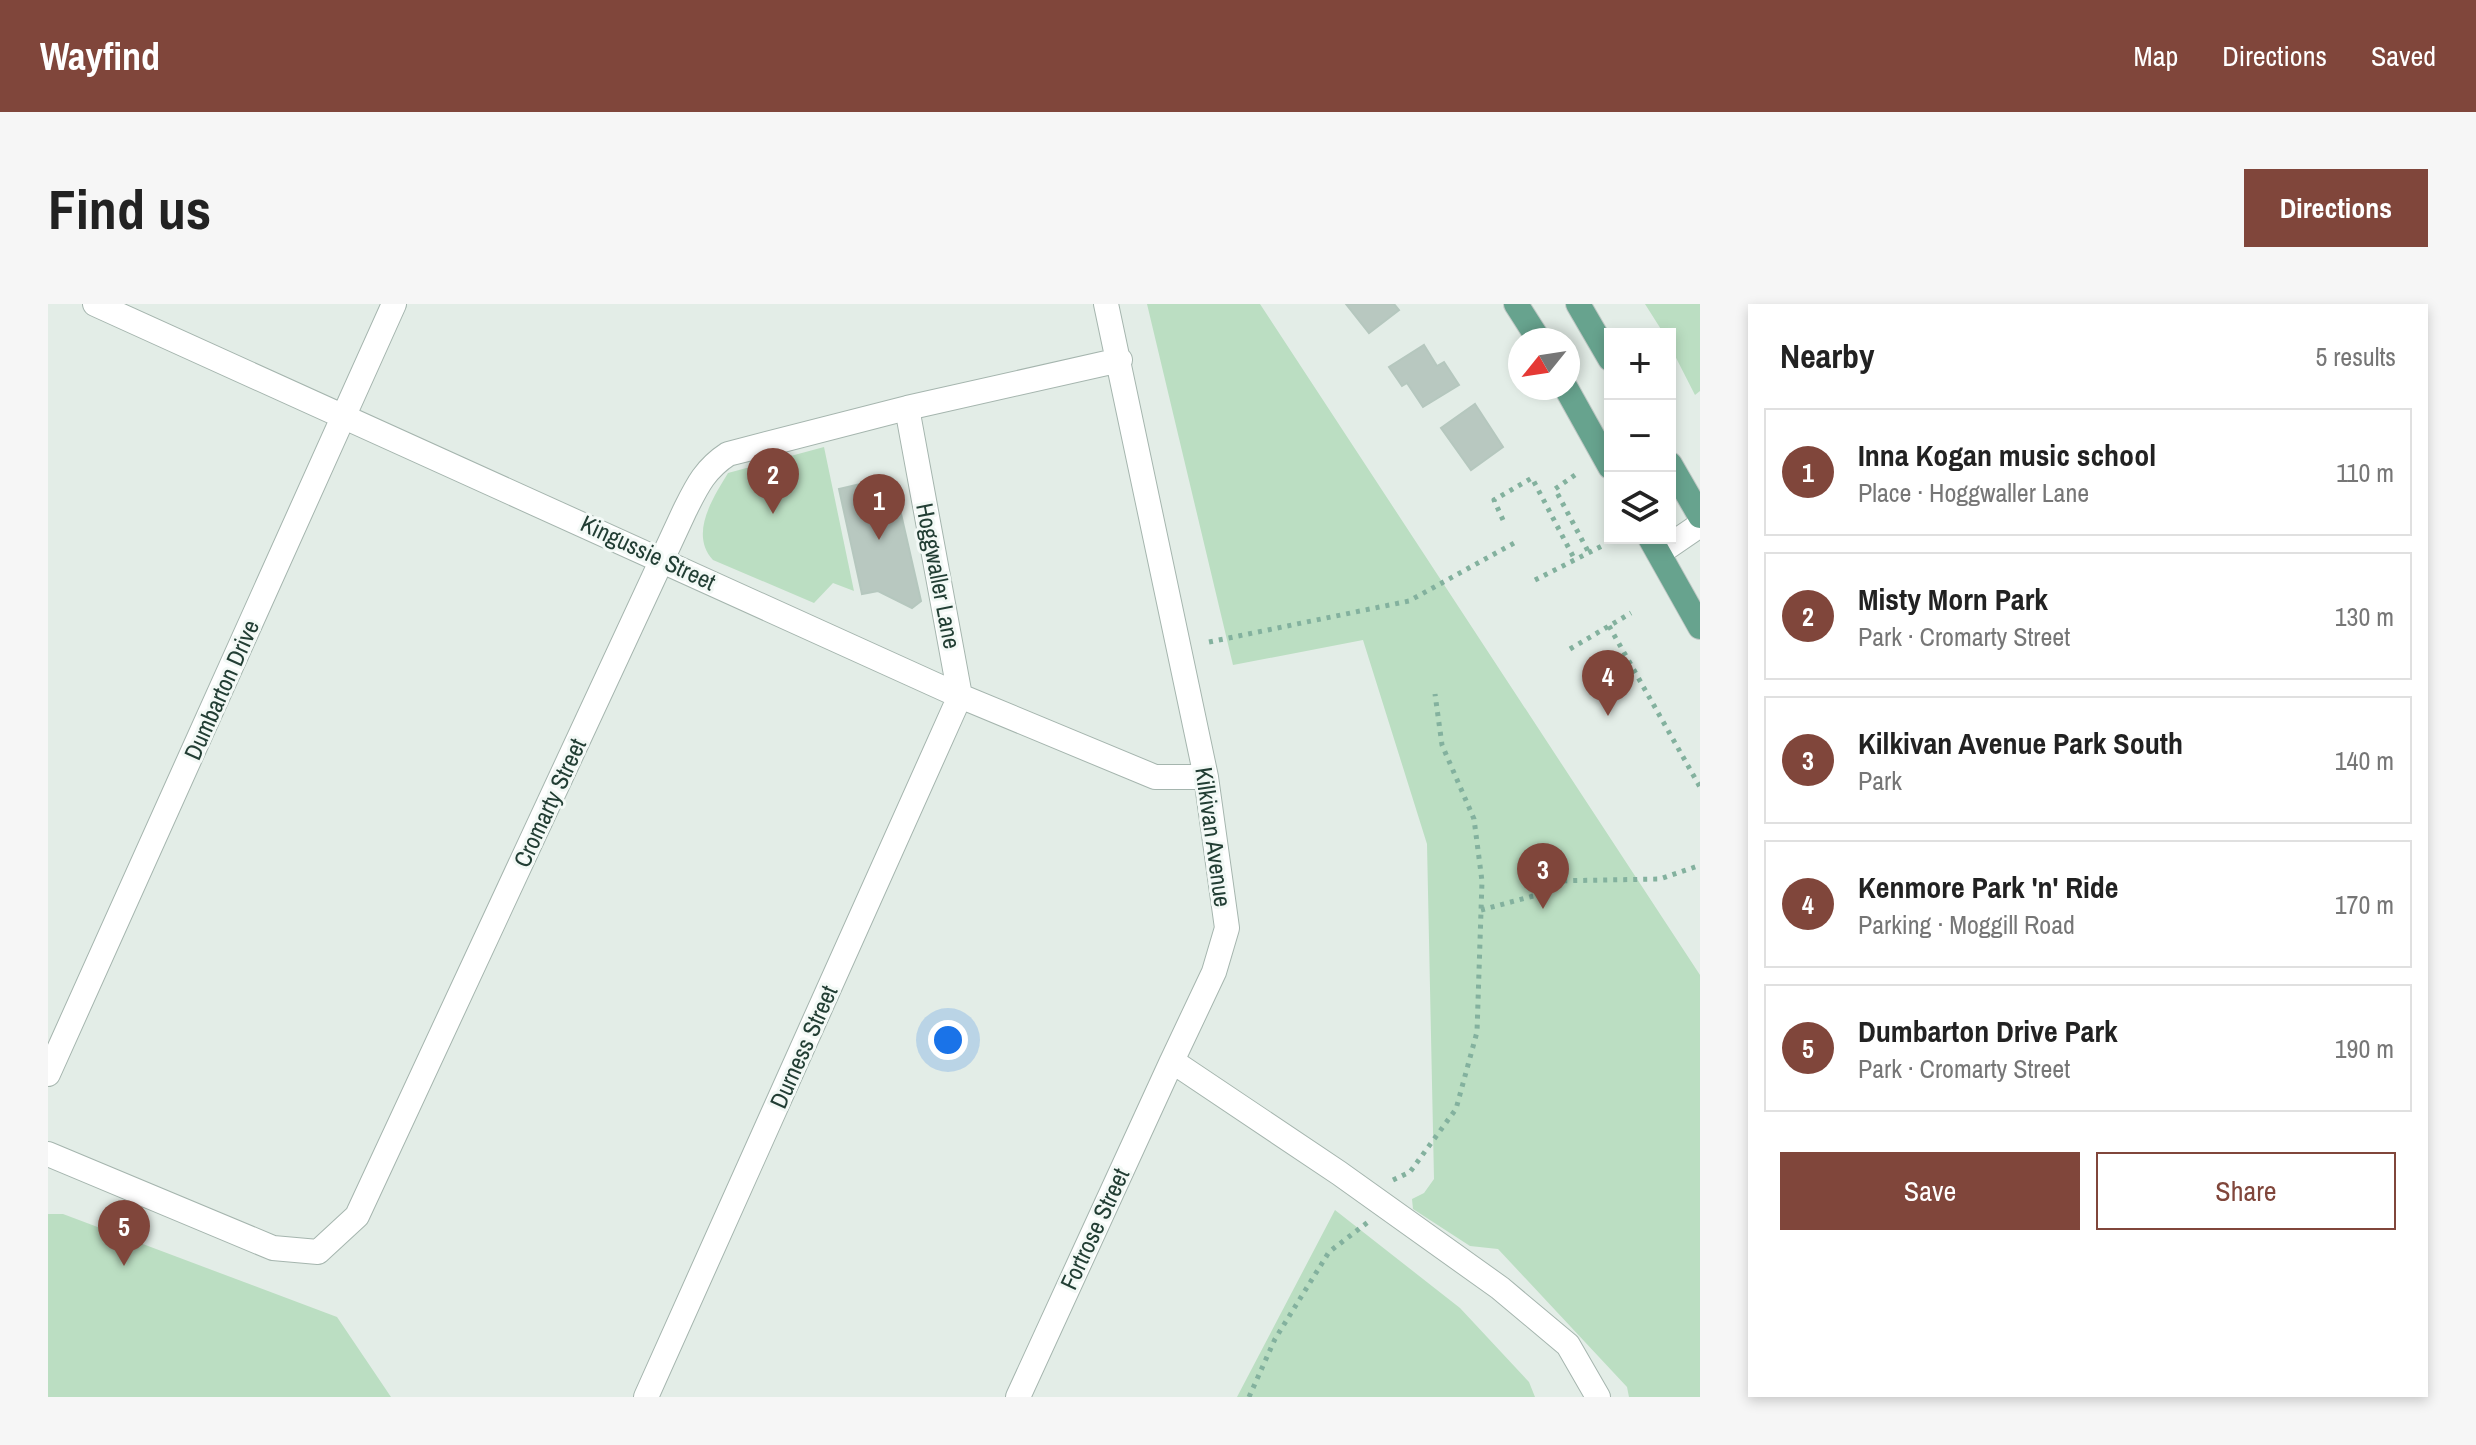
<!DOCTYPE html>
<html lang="en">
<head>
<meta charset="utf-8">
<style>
  body { margin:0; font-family:"Archivo Narrow",sans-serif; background:#f6f6f6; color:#222 }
  .controls { position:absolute; right:24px; top:24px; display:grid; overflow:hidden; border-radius:0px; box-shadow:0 4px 12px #0003 }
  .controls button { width:72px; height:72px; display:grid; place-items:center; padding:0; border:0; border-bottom:2px solid #e0e0e0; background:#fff; color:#222; font:40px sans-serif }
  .compass { position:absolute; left:1460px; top:24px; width:72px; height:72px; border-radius:50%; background:#fff; box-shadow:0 4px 12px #0003; rotate:240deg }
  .you { position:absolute; left:900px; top:736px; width:28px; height:28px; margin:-20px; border:6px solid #fff; border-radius:50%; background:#1a73e8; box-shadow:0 0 0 12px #1a73e833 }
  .badge { display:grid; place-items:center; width:52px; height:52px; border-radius:50%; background:#80463b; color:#fff; font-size:26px; font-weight:700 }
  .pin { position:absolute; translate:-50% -66px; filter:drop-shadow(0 2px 4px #0008) }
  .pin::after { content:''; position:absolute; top:42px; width:28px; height:24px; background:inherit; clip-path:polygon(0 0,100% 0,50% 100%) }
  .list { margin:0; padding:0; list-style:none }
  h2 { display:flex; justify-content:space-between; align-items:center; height:104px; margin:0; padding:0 32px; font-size:34px }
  h2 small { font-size:26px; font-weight:400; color:#767676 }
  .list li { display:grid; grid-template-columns:52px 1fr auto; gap:24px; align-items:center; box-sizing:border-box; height:128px; margin:0 16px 16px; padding:0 16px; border:2px solid #e0e0e0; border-radius:0px }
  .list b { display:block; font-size:30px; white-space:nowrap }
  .list p { margin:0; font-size:26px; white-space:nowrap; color:#767676 }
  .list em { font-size:26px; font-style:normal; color:#767676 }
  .actions { display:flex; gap:16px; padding:24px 32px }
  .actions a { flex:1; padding:18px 0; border:2px solid #80463b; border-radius:0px; text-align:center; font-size:28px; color:#80463b }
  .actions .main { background:#80463b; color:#fff }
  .icon { flex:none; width:44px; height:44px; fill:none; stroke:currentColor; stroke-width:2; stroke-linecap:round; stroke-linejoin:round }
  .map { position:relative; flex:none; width:1652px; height:1093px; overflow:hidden; border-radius:0px }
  header { display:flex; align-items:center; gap:48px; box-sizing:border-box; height:112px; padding:0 40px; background:#80463b; color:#fff }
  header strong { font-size:38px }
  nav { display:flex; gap:44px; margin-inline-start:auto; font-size:28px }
  .intro { display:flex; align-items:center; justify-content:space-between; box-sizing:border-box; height:192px; padding:0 48px }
  h1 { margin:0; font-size:56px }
  .button { padding:20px 36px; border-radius:0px; background:#80463b; color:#fff; font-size:28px; font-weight:700 }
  main { display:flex; gap:48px; padding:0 48px }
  aside { flex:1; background:#fff; border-radius:0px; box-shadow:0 4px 12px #0003 }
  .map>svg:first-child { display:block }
  .green { fill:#bbdec2 }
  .building { fill:#b8c8c0; stroke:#b5c7be; stroke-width:2 }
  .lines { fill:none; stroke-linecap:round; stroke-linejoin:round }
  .street-casing { stroke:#a5b5ae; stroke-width:26 }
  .primary-casing { stroke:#c1c9c6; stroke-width:26 }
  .path { stroke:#83b19e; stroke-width:5; stroke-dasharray:4 6; stroke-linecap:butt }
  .street { stroke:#fff; stroke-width:24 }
  .primary { stroke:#67a38e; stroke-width:24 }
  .labels { text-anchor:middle; stroke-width:6; stroke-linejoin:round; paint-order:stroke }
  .street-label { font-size:24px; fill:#223e34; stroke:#f3f9f6 }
</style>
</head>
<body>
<header>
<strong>Wayfind</strong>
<nav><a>Map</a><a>Directions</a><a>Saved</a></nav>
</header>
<div class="intro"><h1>Find us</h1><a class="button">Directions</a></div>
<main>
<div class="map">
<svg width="1652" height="1093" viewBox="0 0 1652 1093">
  <rect width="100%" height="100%" fill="#e3ede7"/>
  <!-- green -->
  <path class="green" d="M 1099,0 L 1212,0 L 1652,671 L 1652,1093 L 1581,1093 L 1579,1083 L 1450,945 L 1422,942 L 1365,905 L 1364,895 L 1376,889 L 1386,875 L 1379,540 L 1315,336 L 1185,361 Z
    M 1597,0 L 1652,0 L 1652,87 L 1647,91 L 1622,42 L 1622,30 L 1616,30 Z
    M 776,143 L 806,287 L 785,279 L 766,299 L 665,256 C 641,230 665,194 680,169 Z
    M 1287,906 L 1412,1004 L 1481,1078 L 1487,1093 L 1189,1093 Z
    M 0,910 L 15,910 L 289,1013 L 343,1093 L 0,1093 Z"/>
  <!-- building -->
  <path class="building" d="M 1298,0 L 1346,0 L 1351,6 L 1321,29 Z
    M 1376,41 L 1389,62 L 1396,58 L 1411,81 L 1375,103 L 1359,79 L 1354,82 L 1341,63 Z
    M 1427,100 L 1455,143 L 1423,166 L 1393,124 Z
    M 842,173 L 845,175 L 873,297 L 864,304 L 830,287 L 814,290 L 791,185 Z"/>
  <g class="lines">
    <!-- street casing -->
    <g class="street-casing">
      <path id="street" d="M 47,0 L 912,392 L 1107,473 L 1158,473
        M 1058,0 L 1158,473 L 1179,624 L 1166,668 L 1124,757 L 1291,869 L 1452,984 L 1520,1041 L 1550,1093
        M 1611,249 L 1652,221
        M 0,770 L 346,0
        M 0,850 L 225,944 L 270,948 L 309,912 L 637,206 C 649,182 657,165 680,150 L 859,104 L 1072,56
        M 598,1093 L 912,392 L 859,104
        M 970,1093 L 1124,757"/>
    </g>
    <!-- primary casing -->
    <g class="primary-casing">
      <path id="primary" d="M 1468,0 L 1491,36
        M 1530,0 L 1562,55
        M 1518,84 L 1562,163
        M 1622,160 L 1652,212
        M 1602,234 L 1652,323"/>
    </g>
    <!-- path -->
    <path class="path" d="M 1527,171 L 1507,185 L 1541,249
      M 1455,216 L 1446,196 L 1484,174 L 1527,256
      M 1487,276 L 1556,241
      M 1561,322 L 1652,483
      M 1161,338 L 1361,297 L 1468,238
      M 1522,345 L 1583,309
      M 1433,606 L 1489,591 L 1503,577 L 1612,575 L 1650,562
      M 1345,876 L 1362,868 L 1408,805 L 1429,728 L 1434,577 L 1426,515 L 1394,441 L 1387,390
      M 1201,1093 L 1227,1035 L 1281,948 L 1320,918"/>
    <!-- street -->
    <use href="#street" class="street"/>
    <!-- primary -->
    <use href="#primary" class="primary"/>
  </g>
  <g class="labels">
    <!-- street labels -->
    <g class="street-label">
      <text transform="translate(600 249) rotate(25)" y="8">Kingussie Street</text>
      <text transform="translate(890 272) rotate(79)" y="8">Hoggwaller Lane</text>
      <text transform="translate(174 386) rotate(-66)" y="8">Dumbarton Drive</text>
      <text transform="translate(502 499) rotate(-65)" y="8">Cromarty Street</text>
      <text transform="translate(1165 533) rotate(82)" y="8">Kilkivan Avenue</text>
      <text transform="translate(756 743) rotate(-66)" y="8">Durness Street</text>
      <text transform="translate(1047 925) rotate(-65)" y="8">Fortrose Street</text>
    </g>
  </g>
</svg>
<div class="controls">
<button>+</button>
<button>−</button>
<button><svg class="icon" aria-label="layers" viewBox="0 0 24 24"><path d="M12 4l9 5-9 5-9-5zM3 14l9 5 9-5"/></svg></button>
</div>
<svg class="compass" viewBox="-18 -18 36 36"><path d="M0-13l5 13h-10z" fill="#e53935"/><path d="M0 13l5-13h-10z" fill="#767676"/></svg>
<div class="you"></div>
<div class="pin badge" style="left:831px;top:236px">1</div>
<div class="pin badge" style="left:725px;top:210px">2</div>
<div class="pin badge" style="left:1495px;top:605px">3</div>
<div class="pin badge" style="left:1560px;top:412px">4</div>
<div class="pin badge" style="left:76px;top:962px">5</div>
</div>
<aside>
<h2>Nearby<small>5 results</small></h2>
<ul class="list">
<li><span class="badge">1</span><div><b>Inna Kogan music school</b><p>Place · Hoggwaller Lane</p></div><em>110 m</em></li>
<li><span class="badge">2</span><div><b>Misty Morn Park</b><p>Park · Cromarty Street</p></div><em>130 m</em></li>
<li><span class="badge">3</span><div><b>Kilkivan Avenue Park South</b><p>Park</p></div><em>140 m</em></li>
<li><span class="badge">4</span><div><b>Kenmore Park 'n' Ride</b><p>Parking · Moggill Road</p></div><em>170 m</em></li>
<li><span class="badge">5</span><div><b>Dumbarton Drive Park</b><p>Park · Cromarty Street</p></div><em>190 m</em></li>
</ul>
<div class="actions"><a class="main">Save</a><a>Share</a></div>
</aside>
</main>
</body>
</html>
